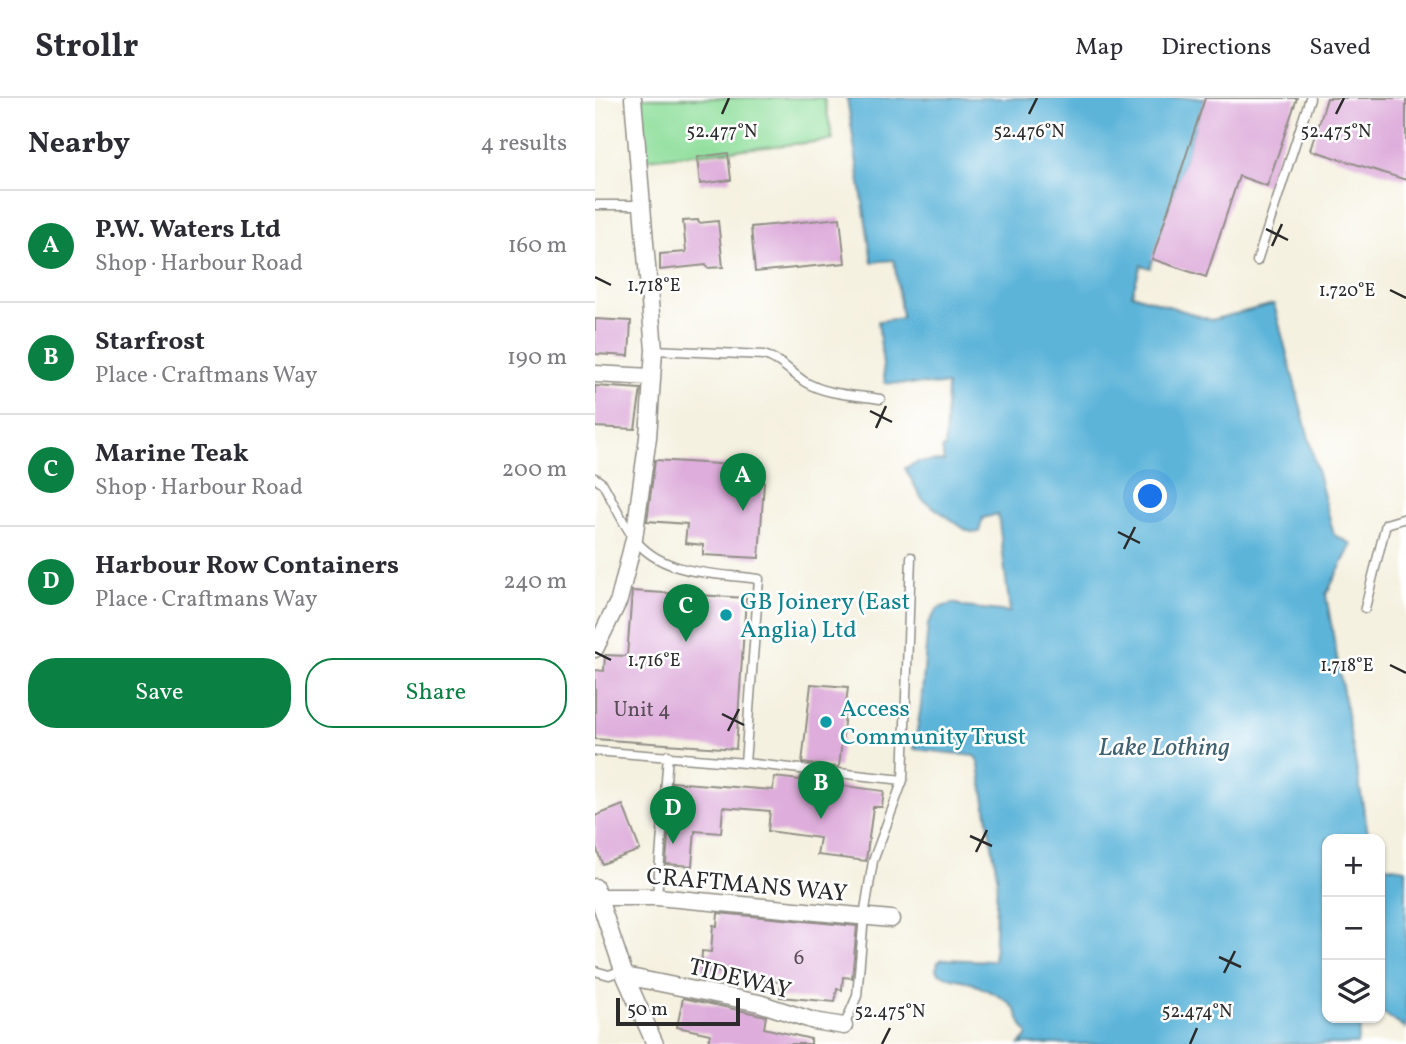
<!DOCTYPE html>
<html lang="en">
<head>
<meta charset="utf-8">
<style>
  body { margin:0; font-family:Vollkorn,serif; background:#f2f2f3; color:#2b2b33 }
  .controls { position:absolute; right:21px; bottom:21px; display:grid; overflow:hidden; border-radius:14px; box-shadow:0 2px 5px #0004 }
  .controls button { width:63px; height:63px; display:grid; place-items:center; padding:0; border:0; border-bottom:2px solid #e1e1e2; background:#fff; color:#2b2b33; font:35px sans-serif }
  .scale { position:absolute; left:21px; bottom:18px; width:124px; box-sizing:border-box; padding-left:7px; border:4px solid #2b2b2b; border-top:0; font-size:19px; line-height:24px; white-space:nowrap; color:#2b2b2b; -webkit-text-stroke:5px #fff; paint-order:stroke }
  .you { position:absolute; left:556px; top:399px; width:24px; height:24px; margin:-18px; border:5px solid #fff; border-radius:50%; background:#1a73e8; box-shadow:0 0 0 10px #1a73e833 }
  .badge { display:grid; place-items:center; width:46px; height:46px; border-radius:50%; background:#0b8043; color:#fff; font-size:23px; font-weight:700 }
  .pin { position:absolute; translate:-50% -58px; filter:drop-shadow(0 2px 4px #0008) }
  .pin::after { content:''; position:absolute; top:37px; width:24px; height:21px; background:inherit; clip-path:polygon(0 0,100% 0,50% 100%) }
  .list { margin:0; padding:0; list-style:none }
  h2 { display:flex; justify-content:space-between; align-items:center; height:91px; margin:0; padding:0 28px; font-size:30px }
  h2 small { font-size:23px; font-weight:400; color:#7c7c81 }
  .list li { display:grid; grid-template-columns:46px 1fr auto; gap:21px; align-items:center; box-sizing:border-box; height:112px; padding:0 28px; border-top:2px solid #e1e1e2 }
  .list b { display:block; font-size:26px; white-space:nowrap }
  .list p { margin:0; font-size:23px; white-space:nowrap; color:#7c7c81 }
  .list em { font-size:23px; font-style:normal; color:#7c7c81 }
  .actions { display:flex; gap:14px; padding:21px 28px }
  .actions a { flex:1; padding:16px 0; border:2px solid #0b8043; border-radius:28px; text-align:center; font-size:24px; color:#0b8043 }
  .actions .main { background:#0b8043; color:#fff }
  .icon { flex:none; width:38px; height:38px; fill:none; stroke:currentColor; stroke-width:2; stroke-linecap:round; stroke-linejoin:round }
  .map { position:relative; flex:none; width:811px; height:946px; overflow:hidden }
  header { display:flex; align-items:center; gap:42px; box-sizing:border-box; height:98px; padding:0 35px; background:#fff; border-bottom:2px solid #e1e1e2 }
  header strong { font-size:33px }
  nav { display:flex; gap:38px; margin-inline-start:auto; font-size:24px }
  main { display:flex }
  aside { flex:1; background:#fff }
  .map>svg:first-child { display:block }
  .green { fill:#91df9d; stroke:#5e8564; stroke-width:2 }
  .water { fill:#5cb4d9; stroke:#447082; stroke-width:2 }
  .building { fill:#deaddb }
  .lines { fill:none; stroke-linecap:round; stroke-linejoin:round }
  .service-casing { stroke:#908e86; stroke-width:11 }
  .minor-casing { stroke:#908e86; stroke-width:19 }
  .service { stroke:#fff; stroke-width:8 }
  .minor { stroke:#fff; stroke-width:16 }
  .ticks { fill:none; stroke:#2b2b2b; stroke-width:2.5 }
  .culture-dot { fill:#0f9aa8; stroke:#fff; stroke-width:2.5 }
  .labels { text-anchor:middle; stroke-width:5; stroke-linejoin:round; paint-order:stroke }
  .number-label { font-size:21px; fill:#584c57 }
  .culture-label { font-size:24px; fill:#0d838f; stroke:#fff; text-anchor:start }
  .street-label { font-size:24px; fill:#2b2b2b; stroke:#fff }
  .water-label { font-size:26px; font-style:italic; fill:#3f6271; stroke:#fff }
  .ticks-label { font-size:18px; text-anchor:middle; fill:#2b2b2b; stroke:#fff; stroke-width:5; stroke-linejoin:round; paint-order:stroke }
</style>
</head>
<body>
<header>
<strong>Strollr</strong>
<nav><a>Map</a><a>Directions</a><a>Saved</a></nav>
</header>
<main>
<aside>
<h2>Nearby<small>4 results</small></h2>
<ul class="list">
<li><span class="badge">A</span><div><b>P.W. Waters Ltd</b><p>Shop · Harbour Road</p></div><em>160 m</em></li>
<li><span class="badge">B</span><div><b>Starfrost</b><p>Place · Craftmans Way</p></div><em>190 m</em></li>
<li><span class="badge">C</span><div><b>Marine Teak</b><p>Shop · Harbour Road</p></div><em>200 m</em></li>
<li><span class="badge">D</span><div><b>Harbour Row Containers</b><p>Place · Craftmans Way</p></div><em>240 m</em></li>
</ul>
<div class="actions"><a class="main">Save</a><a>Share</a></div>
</aside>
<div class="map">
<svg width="811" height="946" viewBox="0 0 811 946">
  <rect width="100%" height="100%" fill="#fff"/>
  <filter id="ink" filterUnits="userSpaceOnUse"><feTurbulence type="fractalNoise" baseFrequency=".0143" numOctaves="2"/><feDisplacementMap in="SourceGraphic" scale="14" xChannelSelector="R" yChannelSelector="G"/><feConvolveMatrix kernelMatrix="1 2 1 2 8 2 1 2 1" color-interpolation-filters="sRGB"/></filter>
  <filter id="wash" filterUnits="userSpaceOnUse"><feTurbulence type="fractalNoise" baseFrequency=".00686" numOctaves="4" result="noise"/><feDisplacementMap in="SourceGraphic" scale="28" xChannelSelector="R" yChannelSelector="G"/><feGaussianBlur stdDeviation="1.57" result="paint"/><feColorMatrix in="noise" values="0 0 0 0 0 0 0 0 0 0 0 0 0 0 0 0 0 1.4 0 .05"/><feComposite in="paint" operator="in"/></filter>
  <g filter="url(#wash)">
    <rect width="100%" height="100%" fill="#f5f1e0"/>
    <!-- green -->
    <path class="green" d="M 46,0 L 229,0 L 238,42 L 51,61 Z"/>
    <!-- water -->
    <path class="water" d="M 252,0 L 610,0 L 555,170 L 546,167 L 537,196 L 616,222 L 679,206 L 739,437 L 757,446 L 731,497 L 774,741 L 732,741 L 732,920 L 767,920 L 762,946 L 425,946 L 432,939 L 432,934 C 424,927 425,918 419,910 C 411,899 389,891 376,885 C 364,879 350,882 341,872 L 343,864 L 347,861 L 399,863 L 402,777 L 383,662 L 379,658 L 319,651 L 326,607 L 333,526 L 343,510 L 360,505 L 369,509 L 415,514 L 403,416 L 388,420 L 384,434 L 379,435 L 371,432 L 327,401 L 310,370 L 323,364 L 349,363 L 347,350 L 350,350 L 352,287 L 290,285 L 283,223 L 307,220 L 299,162 L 277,164 Z
      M 785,767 L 811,771 L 811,931 L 785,913 Z"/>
    <g id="blocks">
      <!-- building -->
      <path class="building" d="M 610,0 L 702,0 L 672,88 L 644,78 L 611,179 L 557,161 Z
        M 732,0 L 811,0 L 811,82 L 716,52 Z
        M 133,55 L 136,82 L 105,86 L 102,59 Z
        M 245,120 L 250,165 L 160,174 L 156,129 Z
        M 103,122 L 104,125 L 123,123 L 128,169 L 112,170 L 111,167 L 65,172 L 65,156 L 91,154 L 88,123 Z
        M 0,221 L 36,223 L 34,258 L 0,256 Z
        M 0,288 L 46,291 L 40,331 L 0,329 Z
        M 60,362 L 170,369 L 164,460 L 108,457 L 108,447 L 90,445 L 92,426 L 52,423 Z
        M 37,493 L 151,500 L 141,651 L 0,641 L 0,572 L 9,573 L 10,557 L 32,558 Z
        M 216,586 L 253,589 L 244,669 L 207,665 Z
        M 206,678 L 243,682 L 242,687 L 289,693 L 287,709 L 278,709 L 271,763 L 222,757 L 225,740 L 173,733 L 175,713 L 128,709 L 126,735 L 100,733 L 97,768 L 71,766 L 77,684 L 178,692 L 179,679 L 205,682 Z
        M 28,707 L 45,752 L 7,766 L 0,746 L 0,718 Z
        M 123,815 L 262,828 L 257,880 L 248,879 L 247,892 L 242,891 L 240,904 L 185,899 L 186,884 L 162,882 L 148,879 L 148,875 L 106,873 L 107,853 L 116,854 L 118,827 L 122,828 Z
        M 88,900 L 171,918 L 169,930 L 216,941 L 216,946 L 113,946 L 115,936 L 82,929 Z"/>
    </g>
  </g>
  <g filter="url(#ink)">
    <use href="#blocks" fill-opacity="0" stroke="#908e86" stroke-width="2"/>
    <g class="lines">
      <!-- service casing -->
      <g class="service-casing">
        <path id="service" d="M 0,107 L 47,107
          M 662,163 L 715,0
          M 59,252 L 169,257 C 186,262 195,274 210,284 C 232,297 260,297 285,301
          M 0,380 L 8,386 C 18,403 26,422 38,439 C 66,478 121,475 164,481 L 150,665 L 0,653
          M 770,510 L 791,426 L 811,420
          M 150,665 L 308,682
          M 62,799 L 73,657
          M 0,873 L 14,877 L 28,872
          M 249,928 L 262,898 L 269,818 L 278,763 L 308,682 L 316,459"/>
      </g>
      <!-- minor casing -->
      <g class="minor-casing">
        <path id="minor" d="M 0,276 L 56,279
          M 0,551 L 24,502 L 39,441 L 53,339 L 59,252 L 38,0
          M 0,789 L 30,878 L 60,946
          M 4,799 L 62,799 L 296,821
          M 30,878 L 164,905 L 219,923 L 249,928"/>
      </g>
      <!-- service -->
      <use href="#service" class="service"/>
      <!-- minor -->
      <use href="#minor" class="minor"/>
    </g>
  </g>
  <!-- ticks -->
  <path class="ticks" d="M 127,16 L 134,0M 434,16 L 442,0M 741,16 L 749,0M 671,131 L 693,142M 677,148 L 687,126M 0,179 L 16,187M 795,192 L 811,200M 275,313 L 297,324M 281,330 L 291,308M 523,434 L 545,445M 529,451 L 540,429M 0,554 L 16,562M 795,567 L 811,575M 127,616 L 149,627M 133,633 L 144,611M 375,738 L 397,748M 381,754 L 392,732M 624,859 L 646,869M 629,875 L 640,853M 287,946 L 295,930M 595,946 L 602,930"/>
  <!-- markers -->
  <g class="culture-dot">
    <circle cx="131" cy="517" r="7"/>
    <circle cx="231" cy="624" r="7"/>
  </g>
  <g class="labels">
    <!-- number labels -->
    <g class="number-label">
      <text x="47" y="618">Unit 4</text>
      <text x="204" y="866">6</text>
    </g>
    <!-- culture labels -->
    <g class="culture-label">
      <text x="145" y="511">GB Joinery (East<tspan x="145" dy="28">Anglia) Ltd</tspan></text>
      <text x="245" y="618">Access<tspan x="245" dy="28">Community Trust</tspan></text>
    </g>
    <!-- street labels -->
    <g class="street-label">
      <text transform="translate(152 786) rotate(5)" y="8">CRAFTMANS WAY</text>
      <text transform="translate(145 880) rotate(14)" y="8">TIDEWAY</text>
    </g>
    <!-- water labels -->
    <g class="water-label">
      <text x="569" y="657">Lake Lothing</text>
    </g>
  </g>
  <g class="ticks-label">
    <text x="127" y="39">52.477°N</text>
    <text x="741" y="39">52.475°N</text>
    <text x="434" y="39">52.476°N</text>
    <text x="59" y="193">1.718°E</text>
    <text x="752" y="198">1.720°E</text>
    <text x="59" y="568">1.716°E</text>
    <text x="752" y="573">1.718°E</text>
    <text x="295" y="919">52.475°N</text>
    <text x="602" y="919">52.474°N</text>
  </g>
</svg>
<div class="controls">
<button>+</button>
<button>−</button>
<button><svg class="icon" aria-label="layers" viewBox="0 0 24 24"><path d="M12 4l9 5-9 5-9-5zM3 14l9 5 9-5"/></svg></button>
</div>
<div class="scale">50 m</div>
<div class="you"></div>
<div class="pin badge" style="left:148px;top:413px">A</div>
<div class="pin badge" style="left:226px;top:721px">B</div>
<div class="pin badge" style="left:91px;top:544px">C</div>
<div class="pin badge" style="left:78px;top:746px">D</div>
</div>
</main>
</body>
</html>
